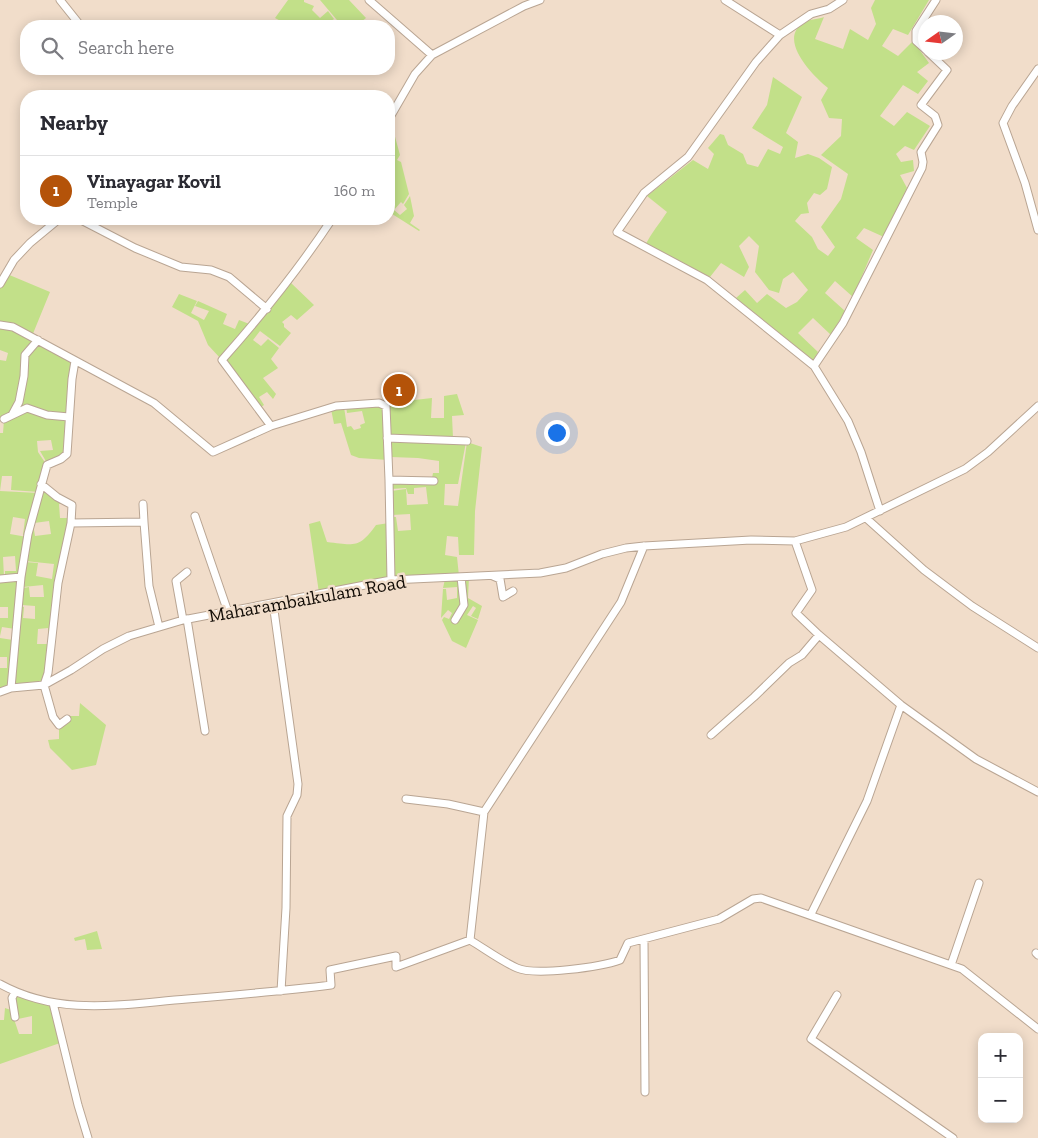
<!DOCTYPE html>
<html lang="en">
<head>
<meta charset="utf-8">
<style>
  body { margin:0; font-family:"Zilla Slab",serif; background:#f2f2f3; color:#2b2b33 }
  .controls { position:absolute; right:15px; bottom:15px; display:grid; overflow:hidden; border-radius:10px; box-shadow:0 2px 12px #0003 }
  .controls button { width:45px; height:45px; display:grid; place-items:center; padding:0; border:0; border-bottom:1px solid #e1e1e2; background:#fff; color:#2b2b33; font:25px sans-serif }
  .compass { position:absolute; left:918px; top:15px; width:45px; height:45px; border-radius:50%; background:#fff; box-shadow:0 2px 12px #0003; rotate:256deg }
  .you { position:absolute; left:556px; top:432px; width:18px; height:18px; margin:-12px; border:4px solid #fff; border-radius:50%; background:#1a73e8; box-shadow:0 0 0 8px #1a73e833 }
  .badge { display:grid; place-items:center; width:32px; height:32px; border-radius:50%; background:#b45309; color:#fff; font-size:16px; font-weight:700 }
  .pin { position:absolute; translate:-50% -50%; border:2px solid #fff; box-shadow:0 1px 5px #0006 }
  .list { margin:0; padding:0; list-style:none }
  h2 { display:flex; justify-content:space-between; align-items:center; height:65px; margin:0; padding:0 20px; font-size:21px }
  h2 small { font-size:16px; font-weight:400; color:#7c7c81 }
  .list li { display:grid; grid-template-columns:32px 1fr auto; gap:15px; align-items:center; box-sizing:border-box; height:70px; padding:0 20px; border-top:1px solid #e1e1e2 }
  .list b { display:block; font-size:19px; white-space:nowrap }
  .list p { margin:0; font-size:16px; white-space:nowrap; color:#7c7c81 }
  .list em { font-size:16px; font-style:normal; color:#7c7c81 }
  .icon { flex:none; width:28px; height:28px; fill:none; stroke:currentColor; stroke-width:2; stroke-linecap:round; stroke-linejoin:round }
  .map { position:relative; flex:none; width:1038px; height:1138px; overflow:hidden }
  .search { position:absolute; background:#fff; box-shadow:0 2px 12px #0003; left:20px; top:20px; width:375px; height:55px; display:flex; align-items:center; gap:12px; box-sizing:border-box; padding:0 18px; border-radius:20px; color:#7c7c81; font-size:19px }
  .panel { position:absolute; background:#fff; box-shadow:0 2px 12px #0003; left:20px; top:90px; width:375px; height:135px; border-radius:20px }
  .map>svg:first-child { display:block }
  .green { fill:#c2e089 }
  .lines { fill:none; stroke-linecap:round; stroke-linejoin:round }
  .minor-casing { stroke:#b9a593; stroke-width:9 }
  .minor { stroke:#fff; stroke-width:7 }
  .labels { text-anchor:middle; stroke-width:5; stroke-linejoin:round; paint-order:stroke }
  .street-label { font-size:19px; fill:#110b05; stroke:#f1ddca }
</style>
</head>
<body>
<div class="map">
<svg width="1038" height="1138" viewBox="0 0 1038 1138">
  <rect width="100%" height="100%" fill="#f1ddca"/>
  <!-- green -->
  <path class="green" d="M 288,0 L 304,0 L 304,2 L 314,6 L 312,10 L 320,18 L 328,11 L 334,19 L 323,26 L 290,26 L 275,18 Z
    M 320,0 L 349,0 L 366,18 L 356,26 L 342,26 Z
    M 875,0 L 929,0 L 908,35 L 893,29 L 882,46 L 898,56 L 913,41 L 929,63 L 917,72 L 928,81 L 918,94 L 903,85 L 880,116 L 894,126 L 907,112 L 930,126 L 914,150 L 905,146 L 896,154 L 901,162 L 913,160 L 914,171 L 900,175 L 907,188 L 884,237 L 864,228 L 856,238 L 873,250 L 853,297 L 835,281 L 825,293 L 845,311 L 831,335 L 813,318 L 798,333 L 818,352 L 813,360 L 736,298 L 745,290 L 757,303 L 767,294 L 786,308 L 797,302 L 808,290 L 793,272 L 783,279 L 779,293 L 769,290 L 755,272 L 759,246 L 749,236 L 739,246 L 749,267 L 744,277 L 721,263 L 710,277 L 666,254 L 645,246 C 651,233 660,223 667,212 L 647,196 L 693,160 L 708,169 L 714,154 L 708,148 L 720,134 L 724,135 L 728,145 L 743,154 L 747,164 L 758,167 L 768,149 L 780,154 L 783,147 L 752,128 L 767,105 L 773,77 L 802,97 L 786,133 L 798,142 L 795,158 L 808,154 L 819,158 L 832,167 L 827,189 L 820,195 L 814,193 L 807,203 L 809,213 L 801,214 L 795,221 L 812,237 L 818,249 L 828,256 L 835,247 L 821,227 L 841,199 L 848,174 L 821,155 L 841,136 L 842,119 L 829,118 L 821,100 L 828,88 C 812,75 776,38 805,22 C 810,19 819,19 824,17 L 815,39 L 843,49 L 850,29 L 868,40 L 876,24 L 871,8 Z
    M 389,130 L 394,133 L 400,155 L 397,160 L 401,162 L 409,194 L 403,204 L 401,202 L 394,210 L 400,215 L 407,209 L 404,205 L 410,196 L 414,216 L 410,223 L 420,230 L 419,231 L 389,212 L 389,194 L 391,189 L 389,188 L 389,149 L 391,150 L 394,147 L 389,142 Z
    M 7,274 L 50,292 L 32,336 L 0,323 L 0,286 Z
    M 290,282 L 314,305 L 297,320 L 291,315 L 282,322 L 284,324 L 284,327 L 291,333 L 280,346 L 260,331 L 253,340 L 261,346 L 268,339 L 279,348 L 271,359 L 278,368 L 263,378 L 276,394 L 273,399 L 267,392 L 259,397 L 264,405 L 261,407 L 225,361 Z
    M 179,294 L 197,301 L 191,313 L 204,320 L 209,311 L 195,306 L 198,301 L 227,314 L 223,324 L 235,329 L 239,320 L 252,325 L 221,359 L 208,345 L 198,321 L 172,307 Z
    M 0,325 L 36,340 L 26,356 L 38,342 L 74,362 L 68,416 L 47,414 L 26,407 L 0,421 L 0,360 L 6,361 L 8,353 L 0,350 Z
    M 457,394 L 464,415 L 452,416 L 453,438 L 389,436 L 388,403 L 432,398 L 431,418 L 444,418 L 444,396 Z
    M 379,404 L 385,407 L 388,460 L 359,458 L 351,455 L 341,423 L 334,424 L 331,409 L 344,407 L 347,427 L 351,426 L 354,430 L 361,428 L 360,425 L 365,423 L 362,411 L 347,413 L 346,406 Z
    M 27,409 L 68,418 L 65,453 L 47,463 L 40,451 L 53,450 L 51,440 L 37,441 L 38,452 L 46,464 L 39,492 L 11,490 L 12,476 L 2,476 L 0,491 L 38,493 L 27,535 L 23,535 L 25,519 L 13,517 L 10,534 L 27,537 L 20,576 L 5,576 L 5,571 L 16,571 L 15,556 L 3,557 L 4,577 L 0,577 L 0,433 L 3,433 L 4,420 Z
    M 390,440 L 466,442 L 458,484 L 445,484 L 444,505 L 458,506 L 467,442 L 482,447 L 475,511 L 474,555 L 459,555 L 458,537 L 447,536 L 445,555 L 457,557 L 459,576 L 392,579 L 392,517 L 396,517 L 398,531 L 411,530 L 410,514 L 392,515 L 391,491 L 406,489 L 407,505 L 428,504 L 426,487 L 414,488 L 414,494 L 408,494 L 406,488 L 391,489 L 391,481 L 436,482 L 436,478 L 432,478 L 433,473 L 439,473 L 439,461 L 418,458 L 391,457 Z
    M 42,486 L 66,504 L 59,504 L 60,518 L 69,518 L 48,643 L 48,628 L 38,629 L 37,644 L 51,644 L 43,685 L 12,687 L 21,606 L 24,607 L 23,618 L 35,619 L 35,606 L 22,605 L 23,588 L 29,587 L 30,597 L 44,597 L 43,585 L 23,587 L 25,562 L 38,563 L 36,576 L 52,579 L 54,564 L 25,561 L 33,524 L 35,536 L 51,534 L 49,521 L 34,523 Z
    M 320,521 L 327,542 C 354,545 359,549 376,525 L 389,523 L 390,579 L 319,593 L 309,524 Z
    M 20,577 L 12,667 L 8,668 L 12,668 L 10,687 L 0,691 L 0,668 L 7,668 L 7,657 L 0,657 L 0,638 L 13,640 L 15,629 L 2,627 L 0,636 L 0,618 L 8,618 L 8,607 L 0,607 L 0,579 Z
    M 469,577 L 468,598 L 482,606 L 478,619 L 471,616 L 476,608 L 473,606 L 467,615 L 478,620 L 466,648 L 452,641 L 442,620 L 444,617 L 449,619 L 452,613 L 448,610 L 441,618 L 443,589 L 446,589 L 447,600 L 457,598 L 457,587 L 443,588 L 445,579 L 460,578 L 465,605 L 462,578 Z
    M 80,703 L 106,725 L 96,765 L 72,770 L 50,748 L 48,740 L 59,739 L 59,728 L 69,720 L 70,716 L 79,716 Z
    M 97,931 L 102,949 L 87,950 L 85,939 L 75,941 L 74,938 Z
    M 17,994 L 51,1004 L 60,1043 L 0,1064 L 0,1020 L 4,1020 L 5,1008 L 11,1010 L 19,1034 L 32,1034 L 32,1016 L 18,1019 L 14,1006 Z"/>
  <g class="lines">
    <!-- minor casing -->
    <g class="minor-casing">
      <path id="minor" d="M 60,0 L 80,25
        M 369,0 L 432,55
        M 725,0 L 780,35
        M 843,0 L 829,9 L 811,14 L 780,35 L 756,62 L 688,157 L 644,193 L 617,232 L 707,280 L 814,366 L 848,421 L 861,452 L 880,511
        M 926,50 L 916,41 L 916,31 L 936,0
        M 1038,69 L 1012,106 L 1003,123 L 1025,183 L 1038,230
        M 389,119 L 415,74 L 432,55 L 524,6 L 540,0
        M 79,219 L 135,248 L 181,267 L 211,270 L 229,277 L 267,309
        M 0,284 L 14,260 L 30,243 L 59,219
        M 0,325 L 13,327 L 154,403 L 213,452 L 271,426 L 336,406 L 379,403 L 386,406 L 389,480 L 391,580
        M 814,366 L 843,323 L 922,168 L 923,162 L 921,152 L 938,125 L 935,116 L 921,105 L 947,70 L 928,52
        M 12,415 L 19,402 L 24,376 L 25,355 L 38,340
        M 4,419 L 27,408 L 47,415 L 69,417
        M 271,426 L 222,360 C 262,315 299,269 332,219
        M 387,438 L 467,441
        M 389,480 L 434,481
        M 41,484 L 57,497 L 72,505 L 71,523 L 144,522 L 143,504
        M 195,516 L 228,612
        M 866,518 L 924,570 L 972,606 L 1038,648
        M 144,522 L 149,586 L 159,627
        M 795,541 L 812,590 L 796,613 L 819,635 L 901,705 L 976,759 L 1038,792
        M 644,546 L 621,602 L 484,812 L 470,940 C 485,949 501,961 517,968 C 535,976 601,967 620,960 L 628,943 L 719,919 L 753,899 L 761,898 L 962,969 L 1038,1029
        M 493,576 L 500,579 L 503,597 L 513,591
        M 0,579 L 21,577
        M 382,582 L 384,589
        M 273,603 L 298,784 L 297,795 L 287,816 L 286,908 L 281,991
        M 187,619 L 205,731
        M 183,620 L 176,581 L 187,572
        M 455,620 L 464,605 L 461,577
        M 11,688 L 21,577 L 28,534 L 47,465 L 61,459 L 67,454 L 72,379 L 75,361
        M 0,692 L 11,688 L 44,685 L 71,670 L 103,649 L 129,636 L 183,620 L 391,580 L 540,573 L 566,568 L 602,554 L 626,548 L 644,546 L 751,540 L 795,541 L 846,527 L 965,469 L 988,452 L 1038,406
        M 67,719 L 59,725 L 53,717 L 44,685 L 48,673 L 58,583 L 71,523
        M 711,735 L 754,697 L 789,663 L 802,655 L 819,635
        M 406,799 L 448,804 L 484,812
        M 811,914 L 867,801 L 901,705
        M 644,939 L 645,1092
        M 1036,953 L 1038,955
        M 951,965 L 979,883
        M 0,984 C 60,1017 122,1004 187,999 C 235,995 283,991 331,985 L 330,970 L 396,956 L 396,967 L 470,940
        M 15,992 L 12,998 L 15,1017
        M 837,995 L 811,1039 L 953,1138
        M 53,1003 L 78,1105 L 88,1138"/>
    </g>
    <!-- minor -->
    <use href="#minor" class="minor"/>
  </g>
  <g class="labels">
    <!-- street labels -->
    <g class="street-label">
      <text transform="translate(307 598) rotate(-10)" y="7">Maharambaikulam Road</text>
    </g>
  </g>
</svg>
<div class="controls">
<button>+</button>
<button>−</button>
</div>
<svg class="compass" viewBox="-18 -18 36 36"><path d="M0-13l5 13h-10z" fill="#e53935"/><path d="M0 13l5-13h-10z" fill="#7c7c81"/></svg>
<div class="you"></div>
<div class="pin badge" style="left:399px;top:390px">1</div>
<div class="search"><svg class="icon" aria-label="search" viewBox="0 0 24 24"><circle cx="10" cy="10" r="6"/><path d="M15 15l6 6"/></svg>Search here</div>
<section class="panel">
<h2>Nearby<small></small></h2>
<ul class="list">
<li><span class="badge">1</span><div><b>Vinayagar Kovil</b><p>Temple</p></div><em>160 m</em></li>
</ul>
</section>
</div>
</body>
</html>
